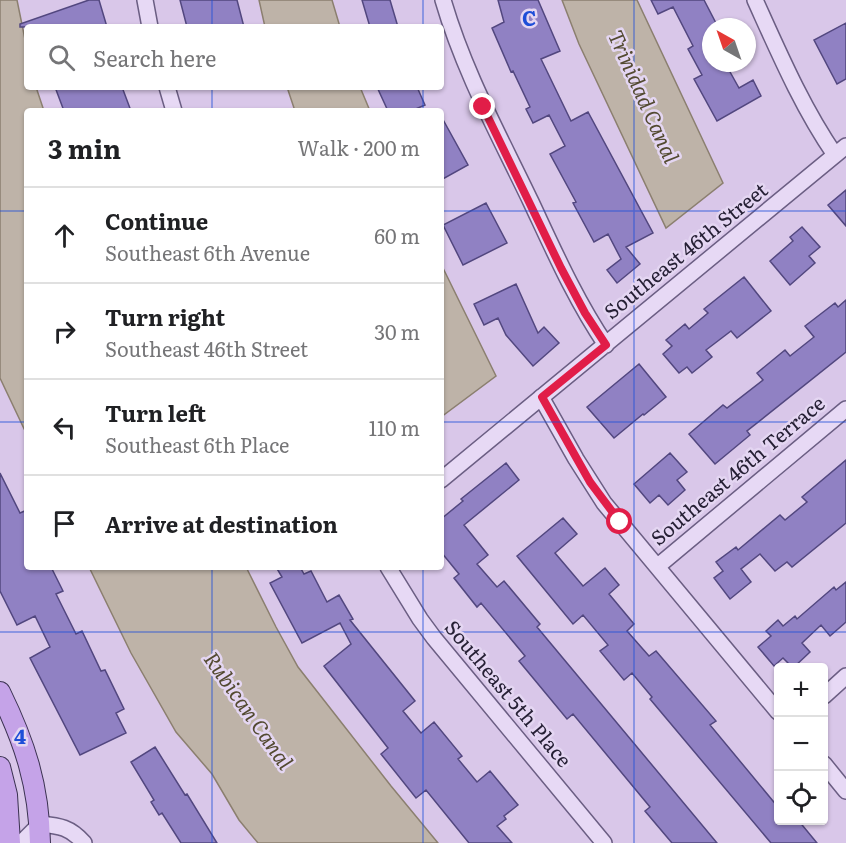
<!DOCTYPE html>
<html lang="en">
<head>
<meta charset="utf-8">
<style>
  body { margin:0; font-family:Literata,serif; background:#f2f2f2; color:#202124 }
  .controls { position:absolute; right:18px; bottom:18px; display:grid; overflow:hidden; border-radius:6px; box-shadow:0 2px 4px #0004 }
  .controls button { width:54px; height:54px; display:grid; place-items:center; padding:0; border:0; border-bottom:2px solid #e0e0e0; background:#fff; color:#202124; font:30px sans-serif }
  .compass { position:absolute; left:702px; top:18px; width:54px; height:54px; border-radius:50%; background:#fff; box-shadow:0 2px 4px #0004; rotate:320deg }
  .stop { position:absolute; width:18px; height:18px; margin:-14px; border:4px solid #e11d48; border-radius:50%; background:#fff }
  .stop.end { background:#e11d48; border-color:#fff; box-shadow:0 2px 6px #0008 }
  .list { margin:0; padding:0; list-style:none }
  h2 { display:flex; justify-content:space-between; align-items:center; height:78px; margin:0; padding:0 24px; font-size:26px }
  h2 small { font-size:20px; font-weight:400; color:#757577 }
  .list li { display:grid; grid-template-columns:39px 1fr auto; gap:18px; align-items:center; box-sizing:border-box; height:96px; padding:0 24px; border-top:2px solid #e0e0e0 }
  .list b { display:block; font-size:22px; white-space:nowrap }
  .list p { margin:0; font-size:20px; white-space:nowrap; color:#757577 }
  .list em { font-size:20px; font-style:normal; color:#757577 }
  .icon { flex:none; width:33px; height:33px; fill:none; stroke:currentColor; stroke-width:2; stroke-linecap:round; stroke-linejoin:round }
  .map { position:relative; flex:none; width:846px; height:843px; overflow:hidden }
  .search { position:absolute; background:#fff; box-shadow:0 2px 4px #0004; left:24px; top:24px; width:420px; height:66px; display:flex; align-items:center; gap:15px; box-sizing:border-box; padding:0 21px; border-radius:6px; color:#757577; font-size:22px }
  .panel { position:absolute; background:#fff; box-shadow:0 2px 4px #0004; left:24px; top:108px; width:420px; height:462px; border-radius:6px }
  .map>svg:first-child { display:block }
  .water { fill:#beb3a8; stroke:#8b7f6f; stroke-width:1.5 }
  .building { fill:#9081c3; stroke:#52477f; stroke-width:1.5 }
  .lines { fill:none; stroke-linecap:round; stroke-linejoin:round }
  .minor-casing { stroke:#6b5e83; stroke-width:18 }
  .major-casing { stroke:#3b3251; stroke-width:22 }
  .minor { stroke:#e7d9f5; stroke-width:15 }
  .major { stroke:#c5a3e8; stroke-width:20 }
  .route { stroke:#e11d48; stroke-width:8 }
  .grid { fill:none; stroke:#1d4ed8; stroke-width:1.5; stroke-opacity:0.55 }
  .labels { text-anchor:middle; stroke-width:5; stroke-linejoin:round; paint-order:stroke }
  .street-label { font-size:20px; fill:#262035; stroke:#e4d6f2 }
  .water-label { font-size:21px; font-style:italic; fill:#534a31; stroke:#e4d6f2 }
  .grid-label { font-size:20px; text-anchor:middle; font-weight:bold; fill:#1d4ed8; stroke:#e4d6f2; stroke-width:5; stroke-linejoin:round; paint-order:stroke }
</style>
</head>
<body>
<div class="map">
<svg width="846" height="843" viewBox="0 0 846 843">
  <rect width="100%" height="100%" fill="#d9c7e9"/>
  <!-- water -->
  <path class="water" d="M 0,0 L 17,0 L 27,49 L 27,87 L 36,87 L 44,111 L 27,111 L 27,435 L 0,378 Z
    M 259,0 L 332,0 L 340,27 L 265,27 Z
    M 562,0 L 637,0 L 723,183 L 666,228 L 579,44 Z
    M 287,87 L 360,87 L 370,111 L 295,111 Z
    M 441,264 L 496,376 L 441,417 Z
    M 89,567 L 246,567 L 276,627 L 298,667 L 391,786 L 438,843 L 258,843 L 239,820 L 212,774 L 176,732 L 131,653 Z"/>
  <!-- building -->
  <path class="building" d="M 89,0 L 99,0 L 107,27 L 20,27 L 20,24 Z
    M 180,0 L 237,0 L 244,27 L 187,27 Z
    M 362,0 L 390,0 L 398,27 L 370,27 Z
    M 498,0 L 538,0 L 560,51 L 541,59 L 571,121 L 588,112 L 653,233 L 626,247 L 640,264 L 617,283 L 607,270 L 621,259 L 608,234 L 594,242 L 573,203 L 576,202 L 550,154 L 565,146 L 549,115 L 533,123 L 526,109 L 530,107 L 513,71 L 511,72 L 492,28 L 504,22 Z
    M 651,0 L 704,0 L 718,27 L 711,27 L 711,63 L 725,63 L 739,88 L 753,80 L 761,96 L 717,121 L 694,79 L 702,75 L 688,49 L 693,46 L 673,7 L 658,14 Z
    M 846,23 L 846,79 L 837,84 L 814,40 Z
    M 55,87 L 122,87 L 131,111 L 64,111 Z
    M 377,87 L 417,87 L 425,105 L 411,111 L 388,111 Z
    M 441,116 L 468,165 L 441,180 Z
    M 846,190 L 846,226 L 828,205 Z
    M 486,203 L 507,243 L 463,265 L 443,225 Z
    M 802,227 L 820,247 L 809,256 L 815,263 L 790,285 L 770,261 L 793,241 L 790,237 Z
    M 744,277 L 771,311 L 737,338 L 731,331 L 706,350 L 712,357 L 692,373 L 687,367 L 679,373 L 663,354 L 672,346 L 666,340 L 685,324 L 689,329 L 708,313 L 704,309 Z
    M 516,284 L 538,333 L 544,327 L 559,343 L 533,366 L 506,335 L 498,318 L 484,325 L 474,304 Z
    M 846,300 L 846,352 L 747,431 L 750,435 L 715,464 L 689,434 L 723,405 L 727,408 L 763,380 L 757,373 L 785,350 L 790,356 L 814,337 L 805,326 L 835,303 L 838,307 Z
    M 639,364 L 666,397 L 644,415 L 643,414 L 614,438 L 587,407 Z
    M 670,453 L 687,472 L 677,480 L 685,490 L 668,505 L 659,495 L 650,503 L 634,484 Z
    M 846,460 L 846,523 L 792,567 L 787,562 L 775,571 L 760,554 L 741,569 L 751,582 L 730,599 L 714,578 L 723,571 L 716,562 L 736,547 L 738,550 L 780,515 L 785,520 L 807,502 L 802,497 Z
    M 506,463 L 519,480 L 464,525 L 488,555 L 477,564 L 497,587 L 504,581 L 540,624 L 537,627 L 717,843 L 672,843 L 645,811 L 650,807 L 573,714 L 567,719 L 519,661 L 525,656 L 481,603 L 477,607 L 454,578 L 459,574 L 441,552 L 441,519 L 463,501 L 461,499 Z
    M 0,473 L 20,513 L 27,510 L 27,567 L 51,567 L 63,591 L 56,594 L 76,634 L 82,631 L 101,671 L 105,670 L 124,709 L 116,713 L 126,733 L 80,755 L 30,658 L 50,647 L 35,616 L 17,625 L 0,591 Z
    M 563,518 L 577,534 L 555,553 L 583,586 L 605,568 L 619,585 L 609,594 L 634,624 L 627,631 L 649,656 L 656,651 L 716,721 L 710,725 L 778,807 L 778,820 L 798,820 L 817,843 L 771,843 L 650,699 L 652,697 L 632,673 L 624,680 L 600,651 L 608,645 L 583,615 L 573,624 L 517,556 Z
    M 276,567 L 300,567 L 304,574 L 311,571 L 327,602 L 339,595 L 353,619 L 350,620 L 415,701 L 403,711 L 421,733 L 434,722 L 462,756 L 458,759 L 477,782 L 490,771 L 518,805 L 504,816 L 506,819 L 497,826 L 512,843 L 469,843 L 426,790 L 416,798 L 381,754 L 388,748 L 324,666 L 351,644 L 340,623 L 302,643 L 270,583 L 282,577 Z
    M 846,582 L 846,622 L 830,636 L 821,625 L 802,643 L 810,652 L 793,668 L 783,658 L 774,666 L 758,647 L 771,636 L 766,631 L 778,620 L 783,626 L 795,616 L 797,619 L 834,587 L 836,590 Z
    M 155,747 L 185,795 L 187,794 L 217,843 L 181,843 L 162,813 L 159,815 L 151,802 L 154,800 L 131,762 Z"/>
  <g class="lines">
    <!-- minor casing -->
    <g class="minor-casing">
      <path id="minor" d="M 145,0 L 150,27
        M 443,0 C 464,72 499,135 531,202 C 554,251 575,299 606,345
        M 755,0 C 779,53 802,107 835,155
        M 167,87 L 174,111
        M 541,397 L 576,459 L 604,503 L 778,712
        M 441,480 L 846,146
        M 658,566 L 846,409
        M 388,567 L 420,619 L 434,638 L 604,843
        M 824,696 L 846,676
        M 824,764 L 846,791
        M 21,843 L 40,824 C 60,826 70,827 84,843"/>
    </g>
    <!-- major casing -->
    <g class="major-casing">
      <path id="major" d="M 0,692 C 25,743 39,786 40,843
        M 0,767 L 7,795 L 10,843"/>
    </g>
    <!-- minor -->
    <use href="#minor" class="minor"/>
    <!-- major -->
    <use href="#major" class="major"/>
  </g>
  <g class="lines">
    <!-- route -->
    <path class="route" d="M 483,107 L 561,268 L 585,313 L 606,345 L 542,397 L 590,482 L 620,522"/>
  </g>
  <!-- grid -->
  <path class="grid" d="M 212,0 L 212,27M 423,0 L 423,27M 634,0 L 634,843M 212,87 L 212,111M 423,87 L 423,111M 0,211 L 27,211M 441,211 L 846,211M 0,422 L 27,422M 441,422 L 846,422M 212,567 L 212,843M 423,567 L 423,843M 0,632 L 846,632"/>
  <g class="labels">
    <!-- street labels -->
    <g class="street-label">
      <text transform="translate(686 251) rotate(-39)" y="7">Southeast 46th Street</text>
      <text transform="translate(738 471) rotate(-40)" y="7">Southeast 46th Terrace</text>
      <text transform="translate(508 694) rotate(50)" y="7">Southeast 5th Place</text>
    </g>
    <!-- water labels -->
    <g class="water-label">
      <text transform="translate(643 97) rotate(66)" y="7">Trinidad Canal</text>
      <text transform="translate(248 711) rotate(55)" y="7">Rubican Canal</text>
    </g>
  </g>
  <g class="grid-label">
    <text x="529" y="26">C</text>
    <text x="20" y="744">4</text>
  </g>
</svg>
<div class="controls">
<button>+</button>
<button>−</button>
<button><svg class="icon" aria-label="locate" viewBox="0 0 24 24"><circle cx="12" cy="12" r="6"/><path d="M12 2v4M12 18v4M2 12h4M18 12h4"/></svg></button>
</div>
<svg class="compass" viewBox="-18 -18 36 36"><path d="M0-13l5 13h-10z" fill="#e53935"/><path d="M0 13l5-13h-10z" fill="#757577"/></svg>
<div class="stop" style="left:620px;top:522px"></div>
<div class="stop end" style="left:483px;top:107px"></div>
<div class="search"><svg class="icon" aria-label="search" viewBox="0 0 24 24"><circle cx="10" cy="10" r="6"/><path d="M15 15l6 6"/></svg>Search here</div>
<section class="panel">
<h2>3 min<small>Walk · 200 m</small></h2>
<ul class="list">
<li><svg class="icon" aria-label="ahead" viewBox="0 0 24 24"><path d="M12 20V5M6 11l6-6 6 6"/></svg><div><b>Continue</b><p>Southeast 6th Avenue</p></div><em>60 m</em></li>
<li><svg class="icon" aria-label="right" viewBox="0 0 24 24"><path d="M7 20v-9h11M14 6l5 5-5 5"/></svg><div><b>Turn right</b><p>Southeast 46th Street</p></div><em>30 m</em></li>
<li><svg class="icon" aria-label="left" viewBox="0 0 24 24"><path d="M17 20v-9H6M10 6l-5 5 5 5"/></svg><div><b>Turn left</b><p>Southeast 6th Place</p></div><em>110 m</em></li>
<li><svg class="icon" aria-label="arrive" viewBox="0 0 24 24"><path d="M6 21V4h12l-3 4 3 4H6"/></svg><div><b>Arrive at destination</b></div></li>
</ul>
</section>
</div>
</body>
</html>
